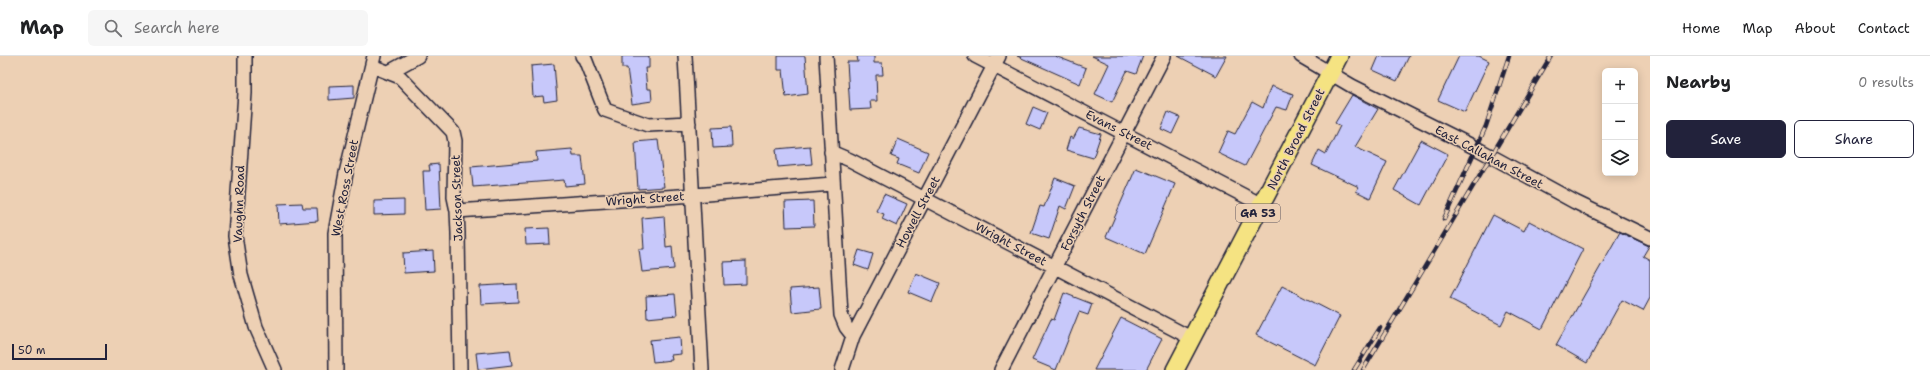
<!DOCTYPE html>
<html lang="en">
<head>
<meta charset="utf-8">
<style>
  body { margin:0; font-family:"Shantell Sans",sans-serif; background:#f6f6f6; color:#202124 }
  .controls { position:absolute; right:12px; top:12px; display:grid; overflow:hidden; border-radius:6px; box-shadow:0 2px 10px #0003 }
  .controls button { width:36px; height:36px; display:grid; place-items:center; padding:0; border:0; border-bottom:1px solid #e0e0e0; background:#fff; color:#202124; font:20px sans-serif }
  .scale { position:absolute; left:12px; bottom:10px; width:95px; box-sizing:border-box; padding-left:4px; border:2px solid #22223b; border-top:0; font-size:11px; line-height:14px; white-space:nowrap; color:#22223b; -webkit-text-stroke:3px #edd0b4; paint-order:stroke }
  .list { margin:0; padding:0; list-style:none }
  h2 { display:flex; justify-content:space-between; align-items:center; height:52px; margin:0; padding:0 16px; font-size:17px }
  h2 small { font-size:13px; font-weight:400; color:#757577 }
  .actions { display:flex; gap:8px; padding:12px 16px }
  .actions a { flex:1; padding:9px 0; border:1px solid #22223b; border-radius:6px; text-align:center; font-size:14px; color:#22223b }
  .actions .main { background:#22223b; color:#fff }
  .icon { flex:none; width:22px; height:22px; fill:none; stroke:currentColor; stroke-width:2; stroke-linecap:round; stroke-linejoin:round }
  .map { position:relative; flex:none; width:1650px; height:314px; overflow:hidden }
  header { display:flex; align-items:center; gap:24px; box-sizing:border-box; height:56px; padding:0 20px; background:#fff; border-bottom:1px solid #e0e0e0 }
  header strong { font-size:19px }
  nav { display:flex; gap:22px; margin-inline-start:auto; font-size:14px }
  .search { width:280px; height:36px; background:#f6f6f6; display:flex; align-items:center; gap:10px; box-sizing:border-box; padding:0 14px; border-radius:6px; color:#757577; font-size:15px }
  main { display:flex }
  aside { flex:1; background:#fff }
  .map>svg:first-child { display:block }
  .building { fill:#c7c8fa; stroke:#22223b }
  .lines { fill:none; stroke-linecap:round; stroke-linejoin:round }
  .minor-casing { stroke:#22223b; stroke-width:16 }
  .major-casing { stroke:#22223b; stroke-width:20 }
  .minor { stroke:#edd0b4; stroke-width:13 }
  .major { stroke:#f5e382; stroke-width:17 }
  .rail-casing { stroke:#22223b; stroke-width:4.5 }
  .rail { stroke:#edd0b4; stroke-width:3; stroke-dasharray:9; stroke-linecap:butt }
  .labels { text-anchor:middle; stroke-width:3; stroke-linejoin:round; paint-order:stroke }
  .shield { fill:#edd0b4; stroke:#5f565f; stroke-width:1 }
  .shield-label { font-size:11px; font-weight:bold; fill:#22223b }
  .street-label { font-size:12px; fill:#22223b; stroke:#edd0b4 }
</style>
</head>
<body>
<header>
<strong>Map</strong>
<div class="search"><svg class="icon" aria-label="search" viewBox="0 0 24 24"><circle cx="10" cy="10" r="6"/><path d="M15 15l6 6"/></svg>Search here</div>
<nav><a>Home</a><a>Map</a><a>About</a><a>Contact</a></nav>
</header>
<main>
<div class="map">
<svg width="1650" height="314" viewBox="0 0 1650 314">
  <rect width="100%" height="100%" fill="#edd0b4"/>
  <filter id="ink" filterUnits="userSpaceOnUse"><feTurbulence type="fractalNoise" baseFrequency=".025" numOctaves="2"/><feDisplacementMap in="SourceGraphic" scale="8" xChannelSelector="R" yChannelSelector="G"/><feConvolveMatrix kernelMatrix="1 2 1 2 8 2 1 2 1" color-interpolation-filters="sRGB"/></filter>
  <g filter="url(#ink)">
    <!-- building -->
    <path class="building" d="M 622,0 L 649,0 L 649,12 L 645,12 L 647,33 L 651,33 L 652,45 L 632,48 L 627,12 L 622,12 Z
      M 778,0 L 805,0 L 808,38 L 786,41 L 783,14 L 778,14 Z
      M 857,0 L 874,0 L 874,7 L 882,7 L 883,19 L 876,19 L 877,45 L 870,45 L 871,53 L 850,54 L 847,6 L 858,6 Z
      M 1017,0 L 1055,0 L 1086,12 L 1080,28 Z
      M 1092,0 L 1143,0 L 1136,18 L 1127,15 L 1112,46 L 1095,38 L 1109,8 Z
      M 1178,0 L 1227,0 L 1216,20 Z
      M 1379,0 L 1409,0 L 1397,25 L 1373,14 Z
      M 1459,0 L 1479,0 L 1489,5 L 1465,56 L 1438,44 Z
      M 554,8 L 557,44 L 544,46 L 543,40 L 533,41 L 531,10 Z
      M 354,29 L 354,42 L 329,44 L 329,30 Z
      M 1271,30 L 1293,38 L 1287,54 L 1276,51 L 1245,110 L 1218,97 L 1228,75 L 1235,78 L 1252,46 L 1263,52 Z
      M 1352,39 L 1378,53 L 1355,91 L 1387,106 L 1370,142 L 1356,135 L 1359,131 L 1312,109 L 1319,94 L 1326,98 L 1340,70 L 1335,67 Z
      M 1033,51 L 1047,57 L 1040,74 L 1026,68 Z
      M 1168,56 L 1180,61 L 1172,78 L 1161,73 Z
      M 731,71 L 732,91 L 713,92 L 712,72 Z
      M 1079,72 L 1101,78 L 1093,102 L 1066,94 L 1070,81 L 1073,83 Z
      M 898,83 L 928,96 L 919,117 L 897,108 L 899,103 L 891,100 Z
      M 658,84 L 664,131 L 638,133 L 635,86 Z
      M 1421,84 L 1448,98 L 1421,149 L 1394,134 Z
      M 810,90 L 812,108 L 778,111 L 776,93 Z
      M 572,93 L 573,100 L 582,100 L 585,128 L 565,130 L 564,124 L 473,131 L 471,111 L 537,105 L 536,96 Z
      M 439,108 L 441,153 L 425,154 L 423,115 L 430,115 L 429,109 Z
      M 1136,112 L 1175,128 L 1145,198 L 1106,181 Z
      M 1055,122 L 1075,130 L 1066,153 L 1060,150 L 1049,183 L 1031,177 L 1040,150 L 1044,151 Z
      M 884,138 L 907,148 L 897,170 L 882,163 L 884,158 L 876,155 Z
      M 404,144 L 404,158 L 374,159 L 374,145 Z
      M 813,145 L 814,170 L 786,171 L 785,146 Z
      M 302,147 L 303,152 L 317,152 L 318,165 L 279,168 L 278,148 Z
      M 1493,159 L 1524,175 L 1529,165 L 1583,193 L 1542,273 L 1508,255 L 1501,269 L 1450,243 Z
      M 664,160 L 666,191 L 672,190 L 674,213 L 642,216 L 639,193 L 644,193 L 642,162 Z
      M 549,172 L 550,188 L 526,189 L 525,173 Z
      M 1620,176 L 1649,190 L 1643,200 L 1650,204 L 1650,242 L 1643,255 L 1622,244 L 1587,307 L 1556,289 Z
      M 859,194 L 873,198 L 868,214 L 854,209 Z
      M 433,195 L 434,215 L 404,217 L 403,197 Z
      M 746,205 L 746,228 L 724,229 L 723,206 Z
      M 916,217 L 940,227 L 932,246 L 908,236 Z
      M 517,228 L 518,246 L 481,248 L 480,230 Z
      M 1282,230 L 1340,260 L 1315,309 L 1256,279 Z
      M 819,231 L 821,253 L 792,256 L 790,233 Z
      M 1064,237 L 1092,248 L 1088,259 L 1079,256 L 1056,314 L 1032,304 L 1051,263 L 1054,264 Z
      M 675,238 L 677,259 L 647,262 L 646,240 Z
      M 1121,262 L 1162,283 L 1146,314 L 1094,314 Z
      M 680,281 L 681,298 L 671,299 L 672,304 L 653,306 L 650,284 Z
      M 510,294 L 512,309 L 478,313 L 476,297 Z"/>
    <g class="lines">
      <!-- minor casing -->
      <g class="minor-casing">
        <path id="minor" d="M 245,0 L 245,37 L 235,180 L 241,219 L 256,271 L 275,314
          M 582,0 L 585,3 L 605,54 L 648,69 L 689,67
          M 685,0 L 702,314
          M 826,0 L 841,259 L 846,271 L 853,280
          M 975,0 L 1262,149
          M 1301,0 L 1352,30 L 1476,92 L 1575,146 L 1650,182
          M 372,10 L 400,21 L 453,76 L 455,85 L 454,141 L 457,155 L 458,177 L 460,314
          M 389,16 L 418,0
          M 831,96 L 850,104 L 1191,282
          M 457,155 L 694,139 L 832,128
          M 336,314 L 335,177 L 346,117 L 374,0
          M 842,314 L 853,280 L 999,0
          M 1001,314 L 1164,0"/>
      </g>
      <!-- major casing -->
      <g class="major-casing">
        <path id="major" d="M 1175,314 L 1339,0"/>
      </g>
      <!-- minor -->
      <use href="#minor" class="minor"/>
      <!-- major -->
      <use href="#major" class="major"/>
      <!-- rail casing -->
      <g class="rail-casing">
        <path id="rail" d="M 1444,163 L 1486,70 L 1509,0
          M 1354,314 L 1380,272
          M 1363,314 L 1551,0"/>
      </g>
      <!-- rail -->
      <use href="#rail" class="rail"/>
    </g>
  </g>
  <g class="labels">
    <!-- shield labels -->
    <rect class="shield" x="1236" y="148" width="44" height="18" rx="3"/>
    <g class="shield-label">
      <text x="1258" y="161">GA 53</text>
    </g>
    <!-- street labels -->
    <g class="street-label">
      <text transform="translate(1119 74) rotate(27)" y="4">Evans Street</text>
      <text transform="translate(1296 83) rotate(-63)" y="4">North Broad Street</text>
      <text transform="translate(1489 101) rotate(28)" y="4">East Callahan Street</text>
      <text transform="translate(345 132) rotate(-79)" y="4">West Ross Street</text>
      <text transform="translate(457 142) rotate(-92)" y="4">Jackson Street</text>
      <text transform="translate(645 143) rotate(-4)" y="4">Wright Street</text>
      <text transform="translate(239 148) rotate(-88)" y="4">Vaughn Road</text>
      <text transform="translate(918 156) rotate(-62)" y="4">Howell Street</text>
      <text transform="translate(1083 157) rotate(-63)" y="4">Forsyth Street</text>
      <text transform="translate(1011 188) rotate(28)" y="4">Wright Street</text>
    </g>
  </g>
</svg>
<div class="controls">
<button>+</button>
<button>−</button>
<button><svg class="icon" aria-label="layers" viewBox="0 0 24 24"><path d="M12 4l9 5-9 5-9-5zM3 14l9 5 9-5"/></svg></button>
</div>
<div class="scale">50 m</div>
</div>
<aside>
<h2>Nearby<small>0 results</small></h2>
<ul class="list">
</ul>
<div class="actions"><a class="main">Save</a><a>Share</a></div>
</aside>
</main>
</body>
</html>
